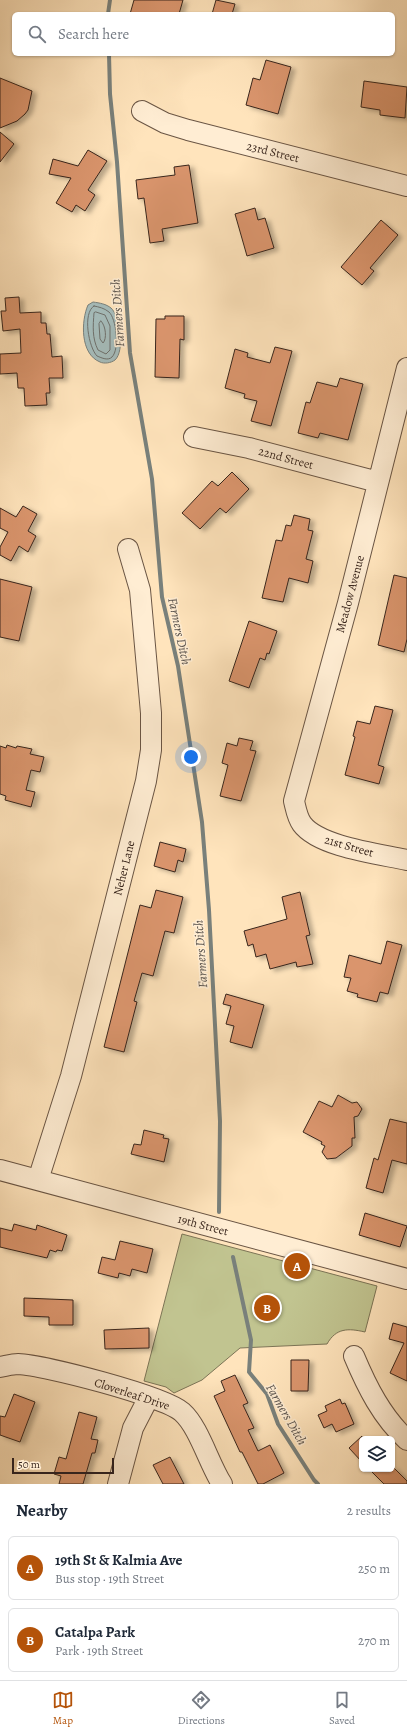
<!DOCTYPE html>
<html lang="en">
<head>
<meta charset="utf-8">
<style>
  body { margin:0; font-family:Alegreya,serif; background:#f2f2f3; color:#1f2937 }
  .controls { position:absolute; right:12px; bottom:12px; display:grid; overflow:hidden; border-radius:6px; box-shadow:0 1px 3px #0004 }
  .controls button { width:36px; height:36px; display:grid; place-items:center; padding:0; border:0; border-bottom:1px solid #e0e1e3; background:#fff; color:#1f2937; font:20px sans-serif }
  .scale { position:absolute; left:12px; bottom:10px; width:102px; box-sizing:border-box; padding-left:4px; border:2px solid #38251c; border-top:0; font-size:11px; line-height:14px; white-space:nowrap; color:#38251c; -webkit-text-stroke:3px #ffedd3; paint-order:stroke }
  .you { position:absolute; left:191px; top:757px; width:14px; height:14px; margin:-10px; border:3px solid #fff; border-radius:50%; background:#1a73e8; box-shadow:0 0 0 6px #1a73e833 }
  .badge { display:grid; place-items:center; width:26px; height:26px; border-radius:50%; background:#b45309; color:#fff; font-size:13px; font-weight:700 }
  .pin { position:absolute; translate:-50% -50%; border:2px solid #fff; box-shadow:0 1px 4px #0006 }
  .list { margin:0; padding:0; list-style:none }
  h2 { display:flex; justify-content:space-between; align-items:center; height:52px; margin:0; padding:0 16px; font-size:17px }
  h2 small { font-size:13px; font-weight:400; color:#747a83 }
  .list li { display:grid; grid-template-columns:26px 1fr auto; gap:12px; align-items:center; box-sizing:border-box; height:64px; margin:0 8px 8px; padding:0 8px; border:1px solid #e0e1e3; border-radius:6px }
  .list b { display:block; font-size:15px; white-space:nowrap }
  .list p { margin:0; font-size:13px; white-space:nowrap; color:#747a83 }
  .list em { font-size:13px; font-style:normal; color:#747a83 }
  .icon { flex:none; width:22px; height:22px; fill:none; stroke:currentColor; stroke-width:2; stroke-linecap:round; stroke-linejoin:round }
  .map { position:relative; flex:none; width:407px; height:1484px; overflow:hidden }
  .search { position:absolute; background:#fff; box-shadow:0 1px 3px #0004; left:12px; right:12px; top:12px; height:44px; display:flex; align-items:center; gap:10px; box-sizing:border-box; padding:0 14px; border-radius:6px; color:#747a83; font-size:15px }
  .sheet { height:196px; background:#fff }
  nav { display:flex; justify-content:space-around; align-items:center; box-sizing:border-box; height:56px; border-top:1px solid #e0e1e3; background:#fff; font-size:11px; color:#747a83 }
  nav a { display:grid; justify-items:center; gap:2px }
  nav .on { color:#b45309 }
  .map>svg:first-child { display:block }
  .green { fill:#c1c490; stroke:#7c7456 }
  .water { fill:#a5bcbb; stroke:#79807b }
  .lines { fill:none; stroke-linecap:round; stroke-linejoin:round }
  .shore { stroke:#6e706c; stroke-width:1 }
  .stream { stroke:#79807b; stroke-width:4 }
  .building { fill:#da956d; stroke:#38251c; filter:url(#shadow) }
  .minor-casing { stroke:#6a5544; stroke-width:22 }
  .minor { stroke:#ffedd3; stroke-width:20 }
  .labels { text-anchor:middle; stroke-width:3; stroke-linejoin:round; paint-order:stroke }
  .street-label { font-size:12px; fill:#38251c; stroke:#ffedd3 }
  .water-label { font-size:13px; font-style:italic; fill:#59524c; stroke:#ffedd3 }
</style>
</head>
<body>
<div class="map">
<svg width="407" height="1484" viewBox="0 0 407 1484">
  <defs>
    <filter id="shadow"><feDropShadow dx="4.5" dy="2.5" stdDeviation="2" flood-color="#0004"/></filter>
  </defs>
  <rect width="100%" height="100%" fill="#ffe4bc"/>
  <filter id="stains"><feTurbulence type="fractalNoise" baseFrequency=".005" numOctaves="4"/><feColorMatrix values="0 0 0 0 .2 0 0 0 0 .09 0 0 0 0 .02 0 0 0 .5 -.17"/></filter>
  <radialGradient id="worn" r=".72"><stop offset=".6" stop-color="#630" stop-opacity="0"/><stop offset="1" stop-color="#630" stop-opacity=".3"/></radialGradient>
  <!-- green -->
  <path class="green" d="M 182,1234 L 377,1286 L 365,1332 C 348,1328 336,1328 327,1344 L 240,1348 L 202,1380 L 174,1393 L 166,1387 L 144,1381 Z"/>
  <!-- water -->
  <path class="water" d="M 93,302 C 100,303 106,304 111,308 C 120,316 125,351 115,360 C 111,363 104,364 100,362 C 80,354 81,321 88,305 Z"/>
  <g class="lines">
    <!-- shore -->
    <path class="shore" d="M 94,306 C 99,307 104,308 109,312 C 116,318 120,349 112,357 C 108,361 102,358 97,356 C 89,348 82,313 94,306 Z
      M 96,312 L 105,315 L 110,326 L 110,350 L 106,354 L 98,350 C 92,338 93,326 94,313 Z
      M 101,321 C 106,326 107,339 103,343 L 100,339 L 99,324 Z"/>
    <!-- stream -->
    <path class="stream" d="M 108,14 L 110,0
      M 109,54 L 110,94 L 117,162 L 130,353 L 152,479 L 162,597 L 178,666 L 202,822 L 209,910 L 220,1121 L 219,1212
      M 233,1257 L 251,1340 L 249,1372 L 267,1394 L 278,1424 L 314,1480 L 318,1484"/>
  </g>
  <!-- building -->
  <path class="building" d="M 134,0 L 183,0 L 179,14 L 130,14 Z
    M 216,0 L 235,4 L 232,14 L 212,14 Z
    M 266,60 L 291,67 L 278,114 L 246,105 L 253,78 L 260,80 Z
    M 0,78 L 32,91 L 28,110 L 25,114 L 17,121 L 0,128 Z
    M 364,81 L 407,87 L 405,118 L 380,115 L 380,110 L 361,107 Z
    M 0,132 L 14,144 L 0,162 Z
    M 88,150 L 107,161 L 88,190 L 95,195 L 85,211 L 76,205 L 72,212 L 56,203 L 71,178 L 49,174 L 53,159 L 78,166 Z
    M 189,165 L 198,223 L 162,229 L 164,241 L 150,243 L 144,198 L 138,199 L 136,180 L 175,175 L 174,167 Z
    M 255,208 L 258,220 L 265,218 L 274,248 L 247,256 L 235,214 Z
    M 381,220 L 398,235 L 370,268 L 374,271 L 362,285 L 341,267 Z
    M 19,297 L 20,313 L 41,312 L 41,323 L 46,323 L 47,334 L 50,334 L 52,357 L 62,356 L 63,378 L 49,378 L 50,393 L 46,393 L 47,405 L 25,406 L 24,388 L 18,388 L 17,373 L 0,374 L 0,354 L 21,353 L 20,329 L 3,331 L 1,311 L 6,311 L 5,298 Z
    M 165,316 L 184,316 L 184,340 L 180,339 L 179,378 L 155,377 L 156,319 L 165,319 Z
    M 275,347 L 292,351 L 271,426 L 251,421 L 257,401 L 244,398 L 245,394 L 225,388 L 235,349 L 248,353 L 247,357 L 270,363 Z
    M 340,378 L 363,384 L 348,440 L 320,433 L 318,438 L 298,433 L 306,402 L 310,403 L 317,382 L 337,387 Z
    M 232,472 L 249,489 L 226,513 L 220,508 L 200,529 L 182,513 L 212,481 L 218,486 Z
    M 23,506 L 37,514 L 28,531 L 36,536 L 28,552 L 19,546 L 11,561 L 0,555 L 0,547 L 8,532 L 0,528 L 0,508 L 16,517 Z
    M 294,515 L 310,519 L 308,530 L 313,531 L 306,559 L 313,561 L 308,583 L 289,578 L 283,602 L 262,598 L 276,540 L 282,541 L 286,525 L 291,526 Z
    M 394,575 L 407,578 L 407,639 L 404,652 L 378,645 Z
    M 0,579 L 32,587 L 19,641 L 0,637 Z
    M 249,621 L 277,631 L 269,654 L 267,653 L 265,660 L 260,658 L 249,688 L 229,681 Z
    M 375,706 L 393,710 L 378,765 L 384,767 L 379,784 L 345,775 L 355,737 L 353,736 L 357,721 L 370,724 Z
    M 239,738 L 253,741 L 250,750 L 256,751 L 241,801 L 220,796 L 228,765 L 222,763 L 227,743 L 237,746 Z
    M 7,745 L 16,748 L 17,746 L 32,749 L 30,754 L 44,757 L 40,772 L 31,770 L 26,790 L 35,792 L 31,807 L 5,800 L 6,796 L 0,794 L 0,746 L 6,748 Z
    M 160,842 L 186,849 L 183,862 L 178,860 L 175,872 L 154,866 Z
    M 156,890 L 183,897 L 174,933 L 165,931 L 153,976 L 142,973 L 134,1001 L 137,1002 L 124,1052 L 104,1047 L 140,905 L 151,908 Z
    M 300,892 L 310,935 L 306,936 L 313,964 L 297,967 L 296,962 L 270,969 L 266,954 L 256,957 L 253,944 L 248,946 L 244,931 L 287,919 L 282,897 Z
    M 387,941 L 402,945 L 388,994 L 380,992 L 377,1002 L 357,997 L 358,994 L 347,991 L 351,978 L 344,977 L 349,955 L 381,964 Z
    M 226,994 L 264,1005 L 252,1048 L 230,1042 L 234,1026 L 226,1024 L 231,1006 L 223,1004 Z
    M 338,1095 L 352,1103 L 357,1102 L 362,1109 L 358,1116 L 354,1117 L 355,1138 L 352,1138 L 352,1146 L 336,1158 L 327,1159 L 322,1152 L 325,1146 L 321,1144 L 322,1142 L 303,1132 L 319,1101 L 332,1107 Z
    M 390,1119 L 407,1123 L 407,1164 L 392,1160 L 383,1193 L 366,1188 L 374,1158 L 378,1160 Z
    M 144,1130 L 164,1135 L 163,1138 L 169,1139 L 164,1162 L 131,1154 L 134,1144 L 141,1145 Z
    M 365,1213 L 407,1226 L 400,1247 L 359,1235 Z
    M 14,1224 L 36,1230 L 37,1225 L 67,1235 L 62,1251 L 57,1250 L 56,1252 L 50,1250 L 47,1258 L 0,1247 L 0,1228 L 12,1231 Z
    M 120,1241 L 153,1249 L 147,1273 L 132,1269 L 130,1276 L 119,1273 L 118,1278 L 98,1273 L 102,1257 L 115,1260 Z
    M 24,1298 L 73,1300 L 73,1325 L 49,1325 L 49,1317 L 24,1316 Z
    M 393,1323 L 407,1327 L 407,1381 L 390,1373 L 404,1343 L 389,1339 Z
    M 149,1328 L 149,1348 L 105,1349 L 104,1330 Z
    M 291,1360 L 309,1360 L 308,1391 L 291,1391 Z
    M 235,1375 L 248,1403 L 243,1405 L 254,1428 L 248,1430 L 258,1451 L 270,1445 L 284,1473 L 263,1484 L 258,1484 L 242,1452 L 240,1452 L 214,1396 L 225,1391 L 221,1381 Z
    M 14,1394 L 35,1402 L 20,1442 L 0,1435 L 0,1416 L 5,1417 Z
    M 340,1399 L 342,1404 L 345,1403 L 354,1424 L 336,1432 L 332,1424 L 324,1428 L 318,1415 L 327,1411 L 325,1406 Z
    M 79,1412 L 97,1417 L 91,1439 L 98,1440 L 95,1453 L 92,1453 L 83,1484 L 59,1484 L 61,1476 L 54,1474 L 59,1457 L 66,1459 Z
    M 362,1436 L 362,1462 L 349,1448 Z
    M 170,1457 L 184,1484 L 163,1484 L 153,1465 Z
    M 392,1466 L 407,1481 L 407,1484 L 384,1484 L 369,1469 L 392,1470 Z"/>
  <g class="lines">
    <!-- minor casing -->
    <g class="minor-casing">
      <path id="minor" d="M 142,111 L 165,123 L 188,130 L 407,186
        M 407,368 L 348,603 L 294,801 C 296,809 297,817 302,824 C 319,847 380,854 407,860
        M 194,437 L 249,448 L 378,482
        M 0,1170 L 407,1279
        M 38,1180 L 71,1076 L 146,781 L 151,750 L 151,713 L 140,590 L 128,549
        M 354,1356 C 367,1387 382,1417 407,1440
        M 0,1367 C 6,1366 12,1364 18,1364 C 44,1365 164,1396 182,1412 C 199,1427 209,1464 222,1484
        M 118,1484 L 133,1428 L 149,1397"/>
    </g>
    <!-- minor -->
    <use href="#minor" class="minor"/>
  </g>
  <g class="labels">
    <!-- street labels -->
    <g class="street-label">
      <text transform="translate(273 152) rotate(14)" y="4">23rd Street</text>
      <text transform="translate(286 458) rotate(15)" y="4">22nd Street</text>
      <text transform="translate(350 594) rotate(-75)" y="4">Meadow Avenue</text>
      <text transform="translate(349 846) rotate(16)" y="4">21st Street</text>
      <text transform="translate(124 868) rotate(-76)" y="4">Neher Lane</text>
      <text transform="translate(203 1225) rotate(15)" y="4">19th Street</text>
      <text transform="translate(132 1394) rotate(18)" y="4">Cloverleaf Drive</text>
    </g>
    <!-- water labels -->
    <g class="water-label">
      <text transform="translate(117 313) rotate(-94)" y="5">Farmers Ditch</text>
      <text transform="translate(180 631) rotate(78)" y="5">Farmers Ditch</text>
      <text transform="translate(200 954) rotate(-94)" y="5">Farmers Ditch</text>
      <text transform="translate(287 1414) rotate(60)" y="5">Farmers Ditch</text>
    </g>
  </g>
  <rect width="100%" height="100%" filter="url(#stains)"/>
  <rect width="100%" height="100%" fill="url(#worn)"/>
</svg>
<div class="controls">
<button><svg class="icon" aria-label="layers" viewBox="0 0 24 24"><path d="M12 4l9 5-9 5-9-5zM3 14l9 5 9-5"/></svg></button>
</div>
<div class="scale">50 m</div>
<div class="you"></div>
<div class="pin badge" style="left:297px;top:1266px">A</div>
<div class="pin badge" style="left:267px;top:1308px">B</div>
<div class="search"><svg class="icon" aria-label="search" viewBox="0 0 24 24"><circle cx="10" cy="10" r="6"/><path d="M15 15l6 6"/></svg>Search here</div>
</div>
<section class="sheet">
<h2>Nearby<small>2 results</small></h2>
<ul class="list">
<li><span class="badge">A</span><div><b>19th St &amp; Kalmia Ave</b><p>Bus stop · 19th Street</p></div><em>250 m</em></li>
<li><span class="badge">B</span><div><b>Catalpa Park</b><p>Park · 19th Street</p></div><em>270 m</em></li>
</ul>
</section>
<nav>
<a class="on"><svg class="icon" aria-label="map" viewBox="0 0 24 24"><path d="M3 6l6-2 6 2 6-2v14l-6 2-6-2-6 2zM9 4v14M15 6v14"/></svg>Map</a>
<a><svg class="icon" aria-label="directions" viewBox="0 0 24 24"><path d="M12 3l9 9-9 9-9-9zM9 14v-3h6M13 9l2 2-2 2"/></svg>Directions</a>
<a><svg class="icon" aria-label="saved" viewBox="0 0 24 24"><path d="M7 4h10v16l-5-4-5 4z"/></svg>Saved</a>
</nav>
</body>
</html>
